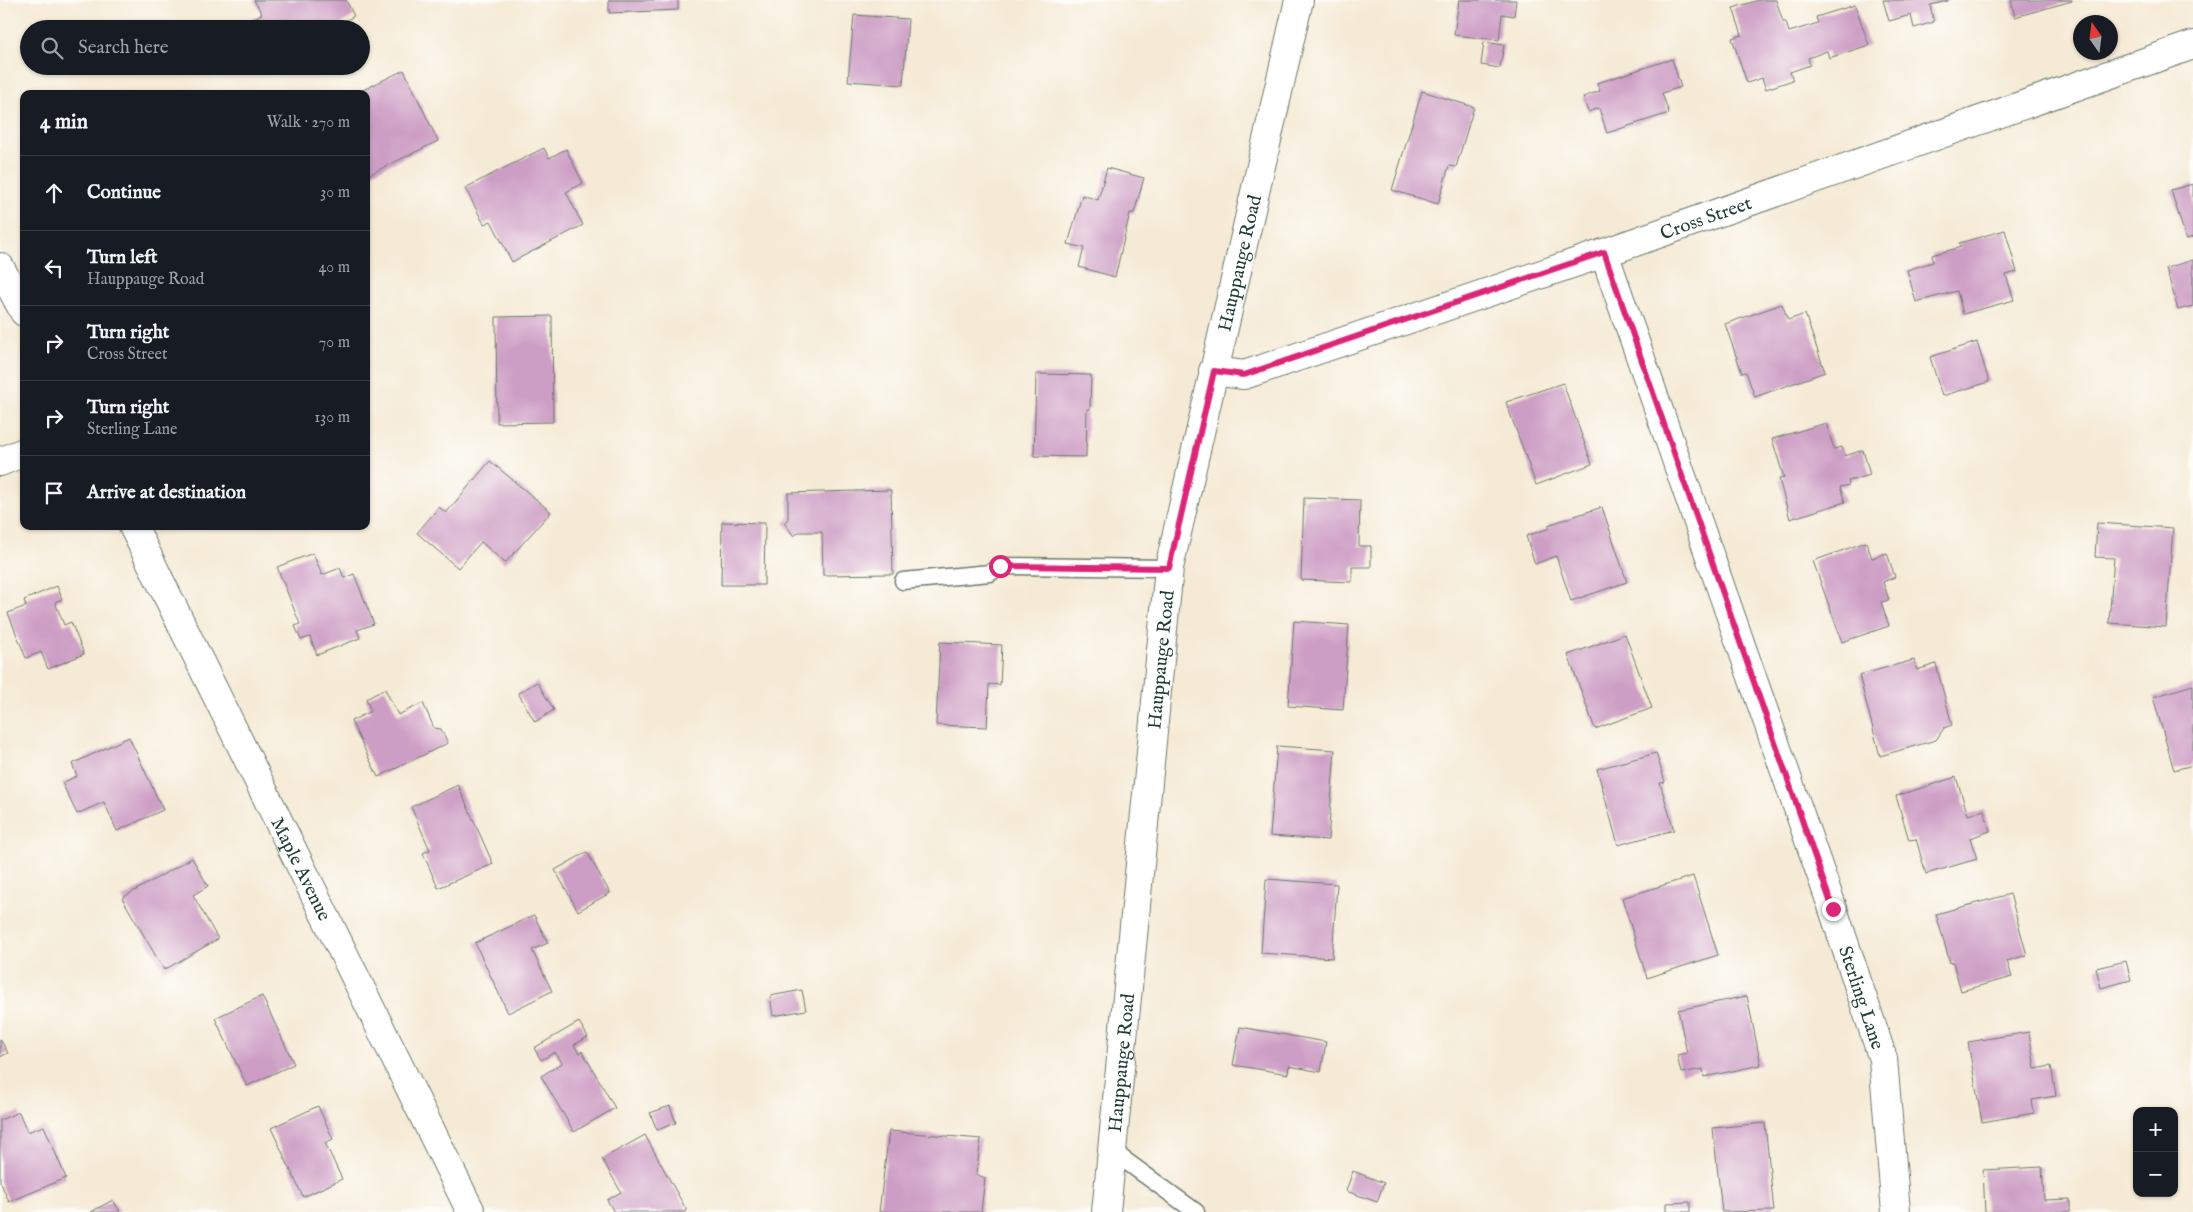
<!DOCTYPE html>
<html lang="en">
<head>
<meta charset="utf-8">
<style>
  body { margin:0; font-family:"IM FELL English",serif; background:#242831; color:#f1f3f6 }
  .controls { position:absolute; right:15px; bottom:15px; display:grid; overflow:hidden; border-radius:10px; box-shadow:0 1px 4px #0004 }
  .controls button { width:45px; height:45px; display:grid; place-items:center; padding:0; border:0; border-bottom:1px solid #363941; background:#171b24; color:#f1f3f6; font:25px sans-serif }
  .compass { position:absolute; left:2073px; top:15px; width:45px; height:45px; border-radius:50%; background:#171b24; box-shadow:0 1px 4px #0004; rotate:346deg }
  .stop { position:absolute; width:15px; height:15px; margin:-11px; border:4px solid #db2777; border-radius:50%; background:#fff }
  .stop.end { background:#db2777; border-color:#fff; box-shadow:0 1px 5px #0008 }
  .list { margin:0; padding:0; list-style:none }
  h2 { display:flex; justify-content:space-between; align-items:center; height:65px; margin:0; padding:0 20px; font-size:21px }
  h2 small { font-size:16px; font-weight:400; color:#9ea1a6 }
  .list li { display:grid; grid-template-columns:32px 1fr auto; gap:15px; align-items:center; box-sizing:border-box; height:75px; padding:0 20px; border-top:1px solid #363941 }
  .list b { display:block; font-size:19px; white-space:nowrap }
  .list p { margin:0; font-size:16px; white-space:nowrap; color:#9ea1a6 }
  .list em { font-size:16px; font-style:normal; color:#9ea1a6 }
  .icon { flex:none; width:28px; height:28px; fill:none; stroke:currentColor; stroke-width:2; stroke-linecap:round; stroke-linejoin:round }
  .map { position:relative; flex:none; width:2193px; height:1212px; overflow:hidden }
  .search { position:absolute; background:#171b24; box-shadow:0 1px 4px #0004; left:20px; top:20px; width:350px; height:55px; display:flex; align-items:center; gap:12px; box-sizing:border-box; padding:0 18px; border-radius:28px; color:#9ea1a6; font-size:19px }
  .panel { position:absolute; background:#171b24; box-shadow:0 1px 4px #0004; left:20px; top:90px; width:350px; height:440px; border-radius:10px }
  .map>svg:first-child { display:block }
  .building { fill:#cd9ec5 }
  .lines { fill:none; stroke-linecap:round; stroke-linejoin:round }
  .lane-casing { stroke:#6a7a6c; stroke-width:19 }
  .street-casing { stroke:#6a7a6c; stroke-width:30 }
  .secondary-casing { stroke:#6a7a6c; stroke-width:30 }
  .primary-casing { stroke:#6a7a6c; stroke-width:30 }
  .lane { stroke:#fff; stroke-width:16 }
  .street { stroke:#fff; stroke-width:28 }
  .secondary { stroke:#fff; stroke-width:28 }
  .primary { stroke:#fff; stroke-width:28 }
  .route { stroke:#db2777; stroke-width:6 }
  .labels { text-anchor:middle; stroke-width:5; stroke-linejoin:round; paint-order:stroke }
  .street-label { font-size:19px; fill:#1f3d34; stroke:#fdfcf7 }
</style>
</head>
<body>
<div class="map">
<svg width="2193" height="1212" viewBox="0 0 2193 1212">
  <rect width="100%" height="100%" fill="#fdfcf7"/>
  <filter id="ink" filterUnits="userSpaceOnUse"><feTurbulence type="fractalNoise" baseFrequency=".02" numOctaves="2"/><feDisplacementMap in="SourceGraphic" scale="10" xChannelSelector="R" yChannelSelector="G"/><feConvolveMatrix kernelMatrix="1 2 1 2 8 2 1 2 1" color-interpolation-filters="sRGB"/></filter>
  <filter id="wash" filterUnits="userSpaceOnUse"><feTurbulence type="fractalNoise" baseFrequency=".0096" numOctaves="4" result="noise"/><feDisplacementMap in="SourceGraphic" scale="20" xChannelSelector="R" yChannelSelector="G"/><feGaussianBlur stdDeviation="1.12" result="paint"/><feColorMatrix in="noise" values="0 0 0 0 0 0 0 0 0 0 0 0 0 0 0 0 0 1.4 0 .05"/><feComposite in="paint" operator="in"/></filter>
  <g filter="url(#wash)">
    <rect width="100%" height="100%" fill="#f5ead5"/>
    <g id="blocks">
      <!-- building -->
      <path class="building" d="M 254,0 L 346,0 L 354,16 L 331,29 L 246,29 L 243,24 L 262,14 Z
        M 609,0 L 678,0 L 678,10 L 609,13 Z
        M 1459,0 L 1516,0 L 1514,16 L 1502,14 L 1499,40 L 1454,35 Z
        M 1759,0 L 1776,0 L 1783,22 L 1786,22 L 1789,32 L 1818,23 L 1816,17 L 1855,5 L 1869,45 L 1829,58 L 1827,51 L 1808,58 L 1810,65 L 1790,72 L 1793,80 L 1766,89 L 1762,78 L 1747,83 L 1732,38 L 1742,35 L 1733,8 Z
        M 1883,0 L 1948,0 L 1948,1 L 1930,5 L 1934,22 L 1914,28 L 1911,15 L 1889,21 Z
        M 2011,0 L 2072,0 L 2072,1 L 2015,17 Z
        M 854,15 L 908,19 L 903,85 L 848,81 Z
        M 1484,42 L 1504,45 L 1500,68 L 1481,65 Z
        M 1672,59 L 1681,87 L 1662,93 L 1669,113 L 1607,133 L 1599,108 L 1588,112 L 1583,97 L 1600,91 L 1597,83 Z
        M 404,70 L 438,141 L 366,176 L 366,94 L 355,94 Z
        M 1422,91 L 1474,107 L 1456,167 L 1449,166 L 1438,204 L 1392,190 Z
        M 544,148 L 549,158 L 566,149 L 583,183 L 566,192 L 583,225 L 512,262 L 491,221 L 484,224 L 465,188 Z
        M 1107,168 L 1144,178 L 1134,213 L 1130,213 L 1115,277 L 1079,267 L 1084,248 L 1068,244 L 1082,195 L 1098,200 Z
        M 2193,184 L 2193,237 L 2186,239 L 2171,190 Z
        M 2005,230 L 2017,272 L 2006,275 L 2014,300 L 1963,314 L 1957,291 L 1916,302 L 1907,270 L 1933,262 L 1932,255 L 1961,247 L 1959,243 Z
        M 2193,260 L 2193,306 L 2178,310 L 2166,268 Z
        M 1782,304 L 1788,320 L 1805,314 L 1825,372 L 1755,397 L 1746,372 L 1742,373 L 1725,324 Z
        M 552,316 L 553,422 L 497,423 L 496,317 Z
        M 1977,342 L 1989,382 L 1942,396 L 1930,357 Z
        M 1036,374 L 1091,375 L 1090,409 L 1087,409 L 1086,457 L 1034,456 Z
        M 1563,383 L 1592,464 L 1536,485 L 1506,402 Z
        M 1826,423 L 1834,449 L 1842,447 L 1845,456 L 1863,450 L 1870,475 L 1848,481 L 1849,485 L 1840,487 L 1845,502 L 1790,519 L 1779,479 L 1784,478 L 1772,439 Z
        M 490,461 L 551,512 L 505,563 L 481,542 L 458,568 L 417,533 L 439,507 L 446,513 Z
        M 891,490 L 893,574 L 823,575 L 822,532 L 799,532 L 794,536 L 784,523 L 788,519 L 788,493 Z
        M 1304,498 L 1360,500 L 1359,546 L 1371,546 L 1371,567 L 1352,567 L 1352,582 L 1301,580 Z
        M 1602,507 L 1627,582 L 1571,601 L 1556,556 L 1535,564 L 1526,536 L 1550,528 L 1548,525 Z
        M 722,522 L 765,523 L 764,585 L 721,585 Z
        M 2097,523 L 2173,528 L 2166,627 L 2109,623 L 2114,558 L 2095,557 Z
        M 1866,542 L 1872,558 L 1887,553 L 1895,577 L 1883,582 L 1889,600 L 1881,602 L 1889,626 L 1842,642 L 1813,561 Z
        M 313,553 L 322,575 L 340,568 L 344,578 L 354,574 L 374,624 L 357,630 L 360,638 L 317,655 L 310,637 L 301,640 L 295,626 L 300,624 L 277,567 Z
        M 57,586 L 62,599 L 55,602 L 64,625 L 71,622 L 84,654 L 48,669 L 41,652 L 26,658 L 8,613 L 26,606 L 24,600 Z
        M 1294,621 L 1349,625 L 1343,710 L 1288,706 Z
        M 1625,634 L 1652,708 L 1595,729 L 1568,655 Z
        M 940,642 L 1002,645 L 1000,685 L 989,684 L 987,727 L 936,725 Z
        M 1914,660 L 1917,670 L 1936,664 L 1952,725 L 1944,728 L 1936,740 L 1880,756 L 1859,675 Z
        M 537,682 L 554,710 L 535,722 L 518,693 Z
        M 2193,685 L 2193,765 L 2174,770 L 2153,697 Z
        M 385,689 L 398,715 L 423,703 L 434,728 L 441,729 L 448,743 L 378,777 L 351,721 L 371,711 L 366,699 Z
        M 129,737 L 163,810 L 117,831 L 104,802 L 77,814 L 62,783 L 77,776 L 72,764 Z
        M 1277,746 L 1335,750 L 1328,840 L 1270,836 Z
        M 1656,753 L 1665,782 L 1660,783 L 1674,830 L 1618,845 L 1597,769 Z
        M 1956,777 L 1968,815 L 1984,810 L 1990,831 L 1970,838 L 1977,859 L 1926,874 L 1916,839 L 1909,840 L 1896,796 Z
        M 458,785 L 493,864 L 438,888 L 423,853 L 430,850 L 411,807 Z
        M 587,852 L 610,893 L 578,911 L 555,870 Z
        M 192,858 L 208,886 L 193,895 L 218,939 L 164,970 L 122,898 Z
        M 1693,876 L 1718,955 L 1647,978 L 1622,898 Z
        M 1266,879 L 1337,884 L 1332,958 L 1261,953 Z
        M 2010,894 L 2027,955 L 2007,961 L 2012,977 L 1961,991 L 1953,962 L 1950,963 L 1936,914 Z
        M 534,915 L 548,943 L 532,950 L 552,991 L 508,1013 L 475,943 Z
        M 2126,961 L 2131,980 L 2101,988 L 2096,968 Z
        M 802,990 L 806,1010 L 773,1016 L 770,996 Z
        M 262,996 L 294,1064 L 247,1086 L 215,1018 Z
        M 1747,996 L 1761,1065 L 1704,1077 L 1703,1069 L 1681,1073 L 1677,1055 L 1687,1053 L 1678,1010 Z
        M 579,1022 L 588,1037 L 574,1045 L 579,1053 L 582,1051 L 615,1108 L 574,1132 L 541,1076 L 562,1063 L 555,1052 L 541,1060 L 534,1048 Z
        M 1240,1027 L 1326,1042 L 1321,1072 L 1289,1066 L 1288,1074 L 1233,1065 Z
        M 2029,1032 L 2035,1069 L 2051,1066 L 2056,1096 L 2032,1100 L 2034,1113 L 1982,1122 L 1968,1042 Z
        M 0,1039 L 8,1053 L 0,1057 Z
        M 318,1106 L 333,1139 L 325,1143 L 342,1179 L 303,1197 L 271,1128 Z
        M 670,1106 L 676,1123 L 657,1130 L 650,1113 Z
        M 19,1112 L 27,1132 L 44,1126 L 66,1178 L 9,1202 L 0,1181 L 0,1120 Z
        M 1765,1123 L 1774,1211 L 1722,1212 L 1713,1128 Z
        M 889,1131 L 981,1139 L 976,1174 L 985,1178 L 981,1212 L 879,1212 Z
        M 645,1135 L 687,1211 L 685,1212 L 614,1212 L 607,1200 L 621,1192 L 602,1159 Z
        M 2042,1167 L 2044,1200 L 2070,1199 L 2070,1212 L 1985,1212 L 1983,1170 Z
        M 1353,1171 L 1384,1183 L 1377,1202 L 1346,1191 Z
        M 113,1200 L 120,1212 L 91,1212 Z
        M 1690,1202 L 1690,1212 L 1666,1212 L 1666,1203 Z"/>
    </g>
  </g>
  <g filter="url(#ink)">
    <use href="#blocks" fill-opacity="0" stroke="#6a7a6c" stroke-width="1"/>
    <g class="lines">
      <!-- lane casing -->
      <g class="lane-casing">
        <path id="lane" d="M 903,581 L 990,573 L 1000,566 L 1169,568
          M 1112,1151 L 1196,1212"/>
      </g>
      <!-- street casing -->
      <g class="street-casing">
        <g id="street">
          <path id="s1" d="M 1604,253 L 1833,909 L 1883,1059 L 1896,1212"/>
        </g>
      </g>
      <!-- secondary casing -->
      <g class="secondary-casing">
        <g id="secondary">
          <path d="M 0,267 L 24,312"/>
          <path id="s2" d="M 1213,371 L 1244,375 L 1604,253 L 2193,45"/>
          <path d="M 0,462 L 24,452"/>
          <path id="s3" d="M 133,526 L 471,1212"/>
        </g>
      </g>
      <!-- primary casing -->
      <g class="primary-casing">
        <g id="primary">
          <path id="s4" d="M 1106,1212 L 1169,568 L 1299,0"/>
        </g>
      </g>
      <!-- lane -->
      <use href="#lane" class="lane"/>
      <!-- street -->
      <use href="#street" class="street"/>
      <!-- secondary -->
      <use href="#secondary" class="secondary"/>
      <!-- primary -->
      <use href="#primary" class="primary"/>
    </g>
  </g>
  <g class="lines" filter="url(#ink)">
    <!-- route -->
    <path class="route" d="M 1000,566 L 1169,568 L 1214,371 L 1244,375 L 1604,252 L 1833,909"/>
  </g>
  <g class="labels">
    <!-- street labels -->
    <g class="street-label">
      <text dy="7" stroke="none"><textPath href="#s2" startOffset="519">Cross Street</textPath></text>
      <text dy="7" stroke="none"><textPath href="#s4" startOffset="960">Hauppauge Road</textPath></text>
      <text dy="7" stroke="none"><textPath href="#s4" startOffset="555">Hauppauge Road</textPath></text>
      <text dy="7" stroke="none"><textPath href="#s3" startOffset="382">Maple Avenue</textPath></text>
      <text dy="7" stroke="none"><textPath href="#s1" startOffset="788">Sterling Lane</textPath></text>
      <text dy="7" stroke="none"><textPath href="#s4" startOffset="150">Hauppauge Road</textPath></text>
    </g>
  </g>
</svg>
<div class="controls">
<button>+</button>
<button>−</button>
</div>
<svg class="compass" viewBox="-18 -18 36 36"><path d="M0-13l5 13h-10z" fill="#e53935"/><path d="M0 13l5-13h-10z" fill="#9ea1a6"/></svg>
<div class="stop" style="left:1000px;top:566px"></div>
<div class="stop end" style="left:1833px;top:909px"></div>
<div class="search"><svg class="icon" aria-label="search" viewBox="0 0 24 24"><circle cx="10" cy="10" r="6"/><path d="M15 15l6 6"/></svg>Search here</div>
<section class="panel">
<h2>4 min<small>Walk · 270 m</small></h2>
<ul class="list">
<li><svg class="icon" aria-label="ahead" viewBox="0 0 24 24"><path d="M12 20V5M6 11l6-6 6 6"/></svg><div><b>Continue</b></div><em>30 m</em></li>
<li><svg class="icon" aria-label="left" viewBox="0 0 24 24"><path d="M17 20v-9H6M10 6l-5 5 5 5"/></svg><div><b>Turn left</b><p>Hauppauge Road</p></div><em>40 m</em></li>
<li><svg class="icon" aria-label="right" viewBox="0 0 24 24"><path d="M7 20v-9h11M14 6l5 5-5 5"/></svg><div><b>Turn right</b><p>Cross Street</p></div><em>70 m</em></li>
<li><svg class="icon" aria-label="right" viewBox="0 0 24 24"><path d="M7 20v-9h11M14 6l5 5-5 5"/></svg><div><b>Turn right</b><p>Sterling Lane</p></div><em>130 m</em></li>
<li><svg class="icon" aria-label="arrive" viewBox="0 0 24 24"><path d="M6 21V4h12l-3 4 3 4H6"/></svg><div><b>Arrive at destination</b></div></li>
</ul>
</section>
</div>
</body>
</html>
